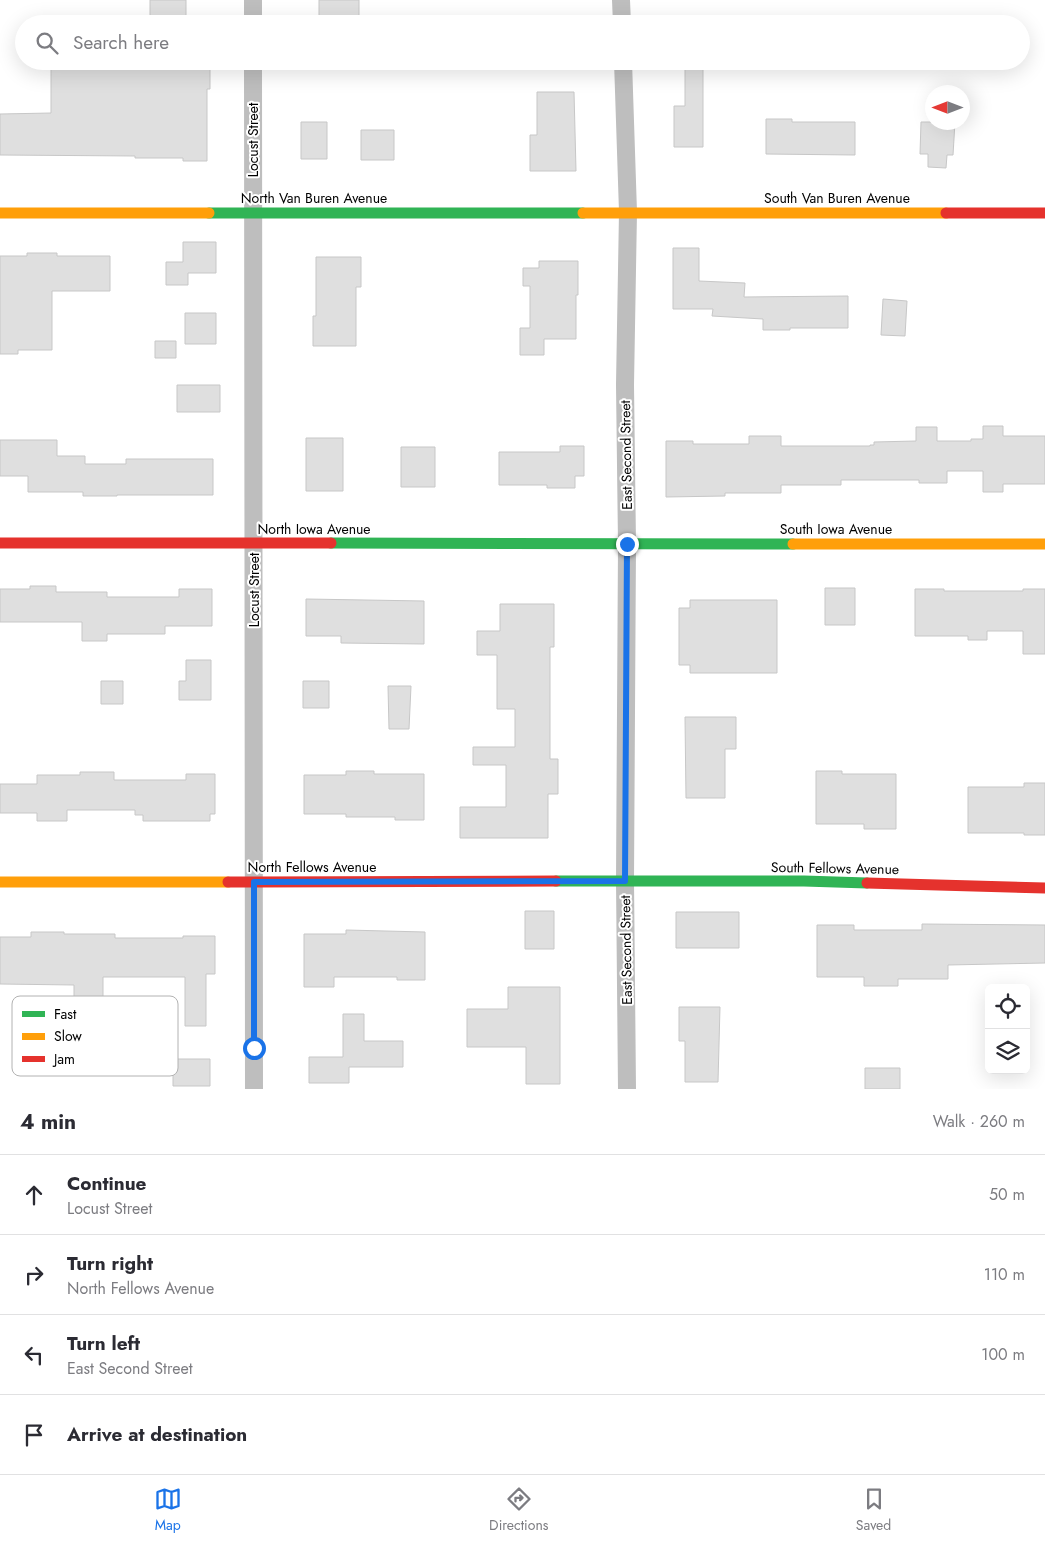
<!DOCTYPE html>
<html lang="en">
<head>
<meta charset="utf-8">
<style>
  body { margin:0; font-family:Jost,sans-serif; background:#f7f7f7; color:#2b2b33 }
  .controls { position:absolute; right:15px; bottom:15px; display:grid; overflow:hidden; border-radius:8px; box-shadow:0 5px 20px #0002 }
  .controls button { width:45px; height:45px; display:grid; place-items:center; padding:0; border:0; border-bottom:1px solid #e1e1e2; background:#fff; color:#2b2b33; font:25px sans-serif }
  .compass { position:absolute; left:925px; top:85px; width:45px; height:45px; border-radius:50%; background:#fff; box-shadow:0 5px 20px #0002; rotate:270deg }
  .stop { position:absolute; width:15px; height:15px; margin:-11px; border:4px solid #1a73e8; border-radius:50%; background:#fff }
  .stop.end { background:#1a73e8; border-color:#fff; box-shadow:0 1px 5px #0008 }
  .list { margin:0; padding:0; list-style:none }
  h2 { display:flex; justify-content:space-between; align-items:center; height:65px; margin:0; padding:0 20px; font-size:21px }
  h2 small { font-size:16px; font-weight:400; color:#7c7c81 }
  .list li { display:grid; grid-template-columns:32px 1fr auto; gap:15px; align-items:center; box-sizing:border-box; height:80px; padding:0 20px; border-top:1px solid #e1e1e2 }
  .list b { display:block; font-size:19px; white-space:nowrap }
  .list p { margin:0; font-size:16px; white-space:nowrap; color:#7c7c81 }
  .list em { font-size:16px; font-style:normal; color:#7c7c81 }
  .icon { flex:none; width:28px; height:28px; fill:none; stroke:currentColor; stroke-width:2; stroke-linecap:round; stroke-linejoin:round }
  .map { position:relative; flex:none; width:1045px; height:1089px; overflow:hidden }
  .search { position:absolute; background:#fff; box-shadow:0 5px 20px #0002; left:15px; right:15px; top:15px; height:55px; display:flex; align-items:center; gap:12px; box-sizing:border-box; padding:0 18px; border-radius:28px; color:#7c7c81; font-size:19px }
  .sheet { height:385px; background:#fff }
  nav { display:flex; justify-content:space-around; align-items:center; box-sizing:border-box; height:70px; border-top:1px solid #e1e1e2; background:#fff; font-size:14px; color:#7c7c81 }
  nav a { display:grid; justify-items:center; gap:2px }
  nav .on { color:#1a73e8 }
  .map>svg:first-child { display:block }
  .building { fill:#dfdfdf; stroke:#c7c7c7 }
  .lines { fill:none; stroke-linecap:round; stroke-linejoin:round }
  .street { stroke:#bebebe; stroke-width:18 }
  .fast { stroke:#30b455; stroke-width:11 }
  .slow { stroke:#ff9f0a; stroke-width:11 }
  .jam { stroke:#e5322d; stroke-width:11 }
  .route { stroke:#1a73e8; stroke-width:6 }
  .labels { text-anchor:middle; stroke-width:4; stroke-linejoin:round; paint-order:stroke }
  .street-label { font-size:14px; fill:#000; stroke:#fff }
  .key { fill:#fff; stroke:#b2b2b2; stroke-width:1 }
  .key-label { font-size:14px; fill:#000 }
</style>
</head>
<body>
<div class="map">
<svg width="1045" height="1089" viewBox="0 0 1045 1089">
  <rect width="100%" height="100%" fill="#fff"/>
  <!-- building -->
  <path class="building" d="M 150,0 L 186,0 L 186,20 L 150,20 Z
    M 319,0 L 359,0 L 359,18 L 319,18 Z
    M 93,61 L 210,61 L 210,89 L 207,89 L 207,161 L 183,161 L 183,158 L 135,158 L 135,156 L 0,155 L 0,114 L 51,113 L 51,63 L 93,63 Z
    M 685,61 L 703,61 L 703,147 L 674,147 L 674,106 L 685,106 Z
    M 537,92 L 574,92 L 576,171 L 530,171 L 530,135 L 537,135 Z
    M 766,119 L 792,119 L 792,122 L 855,122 L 855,155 L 766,154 Z
    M 301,122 L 327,122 L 327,159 L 301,159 Z
    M 921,122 L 955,122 L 953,155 L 947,155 L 946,168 L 928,167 L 928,154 L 920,154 Z
    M 361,130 L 394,130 L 394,160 L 361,160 Z
    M 183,242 L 216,242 L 216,273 L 188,273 L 188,285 L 166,285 L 166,262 L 183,262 Z
    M 673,248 L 699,248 L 699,281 L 745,283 L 744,297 L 848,296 L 848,328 L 790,328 L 790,330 L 763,330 L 763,319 L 712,316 L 713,309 L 673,309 Z
    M 27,253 L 57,253 L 57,256 L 110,256 L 110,291 L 52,291 L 52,350 L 18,350 L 18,354 L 0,354 L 0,256 L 27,256 Z
    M 316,257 L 361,257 L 361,287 L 356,287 L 356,346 L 313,346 L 313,316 L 316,316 Z
    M 539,261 L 578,261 L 578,295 L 576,295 L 576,339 L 544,339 L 544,355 L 520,355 L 520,328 L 530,328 L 530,286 L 523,286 L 523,268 L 539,268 Z
    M 883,299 L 907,301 L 905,336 L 881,335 Z
    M 185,313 L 216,313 L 216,344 L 185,344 Z
    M 155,341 L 176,341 L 176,358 L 155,358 Z
    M 177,385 L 220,385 L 220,412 L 177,412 Z
    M 983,426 L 1003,426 L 1003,436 L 1045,436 L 1045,484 L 1003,484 L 1003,492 L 983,492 L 983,471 L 947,471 L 947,483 L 919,483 L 919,480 L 841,480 L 841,485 L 781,485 L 781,493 L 725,493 L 725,496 L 666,497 L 666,441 L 693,441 L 693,444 L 749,444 L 749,436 L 781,436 L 781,446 L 870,446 L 870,445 L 874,445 L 874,442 L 916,441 L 916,427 L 937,427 L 937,441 L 971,441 L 971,439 L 983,439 Z
    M 306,438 L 343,438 L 343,491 L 306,491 Z
    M 0,440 L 57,440 L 57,456 L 85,456 L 85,464 L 126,464 L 126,459 L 213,459 L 213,495 L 117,495 L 117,496 L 83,496 L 83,492 L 28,492 L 28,476 L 0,476 Z
    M 560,446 L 584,446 L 584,476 L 575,476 L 575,488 L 547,488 L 547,485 L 499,485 L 499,452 L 560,452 Z
    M 401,447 L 435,447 L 435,487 L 401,487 Z
    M 30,586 L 56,586 L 56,592 L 107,592 L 107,597 L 179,597 L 179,589 L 212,589 L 212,626 L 165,626 L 165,634 L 107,634 L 107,641 L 82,641 L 82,622 L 0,622 L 0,589 L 30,589 Z
    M 825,588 L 855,588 L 855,625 L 825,625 Z
    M 915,589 L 944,589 L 944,591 L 1023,591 L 1023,589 L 1045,589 L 1045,654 L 1023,654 L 1023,631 L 987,631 L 987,640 L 968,640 L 968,636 L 915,636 Z
    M 306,599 L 424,601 L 424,644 L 341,643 L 341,636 L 306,636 Z
    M 690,600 L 777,600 L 777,673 L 690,673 L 690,665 L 679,665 L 679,608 L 690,608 Z
    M 500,604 L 554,604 L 554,647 L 550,647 L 550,759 L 558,759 L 558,794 L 548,794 L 548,838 L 460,838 L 460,807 L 506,807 L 506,765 L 473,765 L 473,747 L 515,747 L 515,709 L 497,709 L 497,655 L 477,655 L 477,631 L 500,631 Z
    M 186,660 L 211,660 L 211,700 L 179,700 L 179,681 L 186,681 Z
    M 101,681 L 123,681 L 123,704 L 101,704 Z
    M 303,681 L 329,681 L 329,708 L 303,708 Z
    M 388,686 L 411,686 L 409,729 L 389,729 Z
    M 685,717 L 736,717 L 736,749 L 725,749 L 725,798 L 686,798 Z
    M 346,771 L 374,771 L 374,774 L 424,774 L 424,820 L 395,820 L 395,817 L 346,817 L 346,814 L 304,814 L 304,775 L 346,775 Z
    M 816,771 L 842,771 L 842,774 L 896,774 L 896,829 L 864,829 L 864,824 L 816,824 Z
    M 80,772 L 114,772 L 114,780 L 186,780 L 186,774 L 215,774 L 215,814 L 210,814 L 210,821 L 143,821 L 143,815 L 135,815 L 135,810 L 67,810 L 67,821 L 37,821 L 37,813 L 0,813 L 0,784 L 37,784 L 37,775 L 80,775 Z
    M 1024,783 L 1045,783 L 1045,835 L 1024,835 L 1024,833 L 968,833 L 968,787 L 1024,787 Z
    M 525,911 L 554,911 L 554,949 L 525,949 Z
    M 676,912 L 739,912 L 739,948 L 676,948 Z
    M 922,924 L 1045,925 L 1045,963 L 948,965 L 948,979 L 898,979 L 898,986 L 864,986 L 864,977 L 817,977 L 817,925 L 854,925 L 854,930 L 922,930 Z
    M 346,930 L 425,932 L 425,980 L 397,980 L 397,977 L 334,977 L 334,987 L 304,987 L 304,934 L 346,934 Z
    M 31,932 L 64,932 L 64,934 L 115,934 L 115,938 L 183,938 L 183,936 L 215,936 L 215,974 L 206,974 L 206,1026 L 185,1026 L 185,977 L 103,977 L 103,1012 L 138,1012 L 138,1035 L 74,1035 L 74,985 L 0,984 L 0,937 L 31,937 Z
    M 508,987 L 560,987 L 560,1084 L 526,1084 L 526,1047 L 467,1047 L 467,1009 L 508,1009 Z
    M 679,1007 L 720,1007 L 718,1082 L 685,1082 L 685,1041 L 679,1041 Z
    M 343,1014 L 364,1014 L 364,1041 L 403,1041 L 403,1067 L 349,1067 L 349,1083 L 309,1083 L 309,1057 L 343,1057 Z
    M 173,1059 L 210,1059 L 210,1086 L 173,1086 Z
    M 865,1068 L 900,1068 L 900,1089 L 865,1089 Z"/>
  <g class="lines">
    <!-- street -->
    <path class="street" d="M 253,0 L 253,24
      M 621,0 L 622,24
      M 253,61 L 254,1089
      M 623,61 L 628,212 L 625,385 L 627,544 L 625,881 L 627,1089"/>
    <!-- fast -->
    <path class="fast" d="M 209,213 L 583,213
      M 331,543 L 793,544
      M 556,881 L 804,881 L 867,883"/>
    <!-- slow -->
    <path class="slow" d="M 0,213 L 209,213
      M 583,213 L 946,213
      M 793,544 L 1045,544
      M 0,882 L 228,882"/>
    <!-- jam -->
    <path class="jam" d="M 946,213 L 1045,213
      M 0,543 L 331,543
      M 228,882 L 556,881
      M 867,883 L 1045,888"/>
  </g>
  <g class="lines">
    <!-- route -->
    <path class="route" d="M 254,1048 L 254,882 L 625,881 L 627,544"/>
  </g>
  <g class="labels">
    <!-- street labels -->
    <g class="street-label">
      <text transform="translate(253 140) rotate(-90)" y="5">Locust Street</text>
      <text x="314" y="203">North Van Buren Avenue</text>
      <text x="837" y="203">South Van Buren Avenue</text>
      <text transform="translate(626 455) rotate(-91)" y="5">East Second Street</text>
      <text x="314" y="534">North Iowa Avenue</text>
      <text x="836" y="534">South Iowa Avenue</text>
      <text transform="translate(254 590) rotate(-90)" y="5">Locust Street</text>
      <text x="312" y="872">North Fellows Avenue</text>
      <text transform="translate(835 868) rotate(1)" y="5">South Fellows Avenue</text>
      <text transform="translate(626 950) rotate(-91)" y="5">East Second Street</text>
    </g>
  </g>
  <!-- legend -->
  <rect x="12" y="996" width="166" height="80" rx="8" class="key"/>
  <rect x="22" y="1011" width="23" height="6" fill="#30b455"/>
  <rect x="22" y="1033" width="23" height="7" fill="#ff9f0a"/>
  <rect x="22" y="1056" width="23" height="6" fill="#e5322d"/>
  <g class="key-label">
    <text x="54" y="1019">Fast</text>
    <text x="54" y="1041">Slow</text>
    <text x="54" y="1064">Jam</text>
  </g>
</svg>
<div class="controls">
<button><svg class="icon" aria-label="locate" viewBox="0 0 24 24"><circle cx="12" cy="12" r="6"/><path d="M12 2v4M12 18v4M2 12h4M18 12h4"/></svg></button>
<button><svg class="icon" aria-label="layers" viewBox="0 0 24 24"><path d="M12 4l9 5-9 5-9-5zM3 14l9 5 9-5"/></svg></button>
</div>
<svg class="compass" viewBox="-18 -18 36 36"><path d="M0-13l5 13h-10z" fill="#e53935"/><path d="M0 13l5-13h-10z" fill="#7c7c81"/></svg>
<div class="stop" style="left:254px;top:1048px"></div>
<div class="stop end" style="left:627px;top:544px"></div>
<div class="search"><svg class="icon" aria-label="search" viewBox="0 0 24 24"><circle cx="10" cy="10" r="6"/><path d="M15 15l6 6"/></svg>Search here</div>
</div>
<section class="sheet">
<h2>4 min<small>Walk · 260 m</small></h2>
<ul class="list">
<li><svg class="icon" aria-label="ahead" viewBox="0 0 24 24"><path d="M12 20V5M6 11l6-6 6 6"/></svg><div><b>Continue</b><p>Locust Street</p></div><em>50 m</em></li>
<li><svg class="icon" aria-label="right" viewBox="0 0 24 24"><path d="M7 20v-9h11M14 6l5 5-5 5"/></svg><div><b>Turn right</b><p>North Fellows Avenue</p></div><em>110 m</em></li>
<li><svg class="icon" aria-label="left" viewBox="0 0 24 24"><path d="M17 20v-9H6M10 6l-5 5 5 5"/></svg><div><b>Turn left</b><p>East Second Street</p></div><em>100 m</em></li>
<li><svg class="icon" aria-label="arrive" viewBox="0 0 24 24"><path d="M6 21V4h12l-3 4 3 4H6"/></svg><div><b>Arrive at destination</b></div></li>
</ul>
</section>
<nav>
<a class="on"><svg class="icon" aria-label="map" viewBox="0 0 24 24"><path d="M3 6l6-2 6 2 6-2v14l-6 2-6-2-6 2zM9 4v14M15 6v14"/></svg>Map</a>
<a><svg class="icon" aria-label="directions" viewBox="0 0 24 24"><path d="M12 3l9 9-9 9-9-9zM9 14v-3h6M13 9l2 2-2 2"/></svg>Directions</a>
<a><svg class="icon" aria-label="saved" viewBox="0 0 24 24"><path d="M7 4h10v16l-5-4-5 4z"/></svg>Saved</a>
</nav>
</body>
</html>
